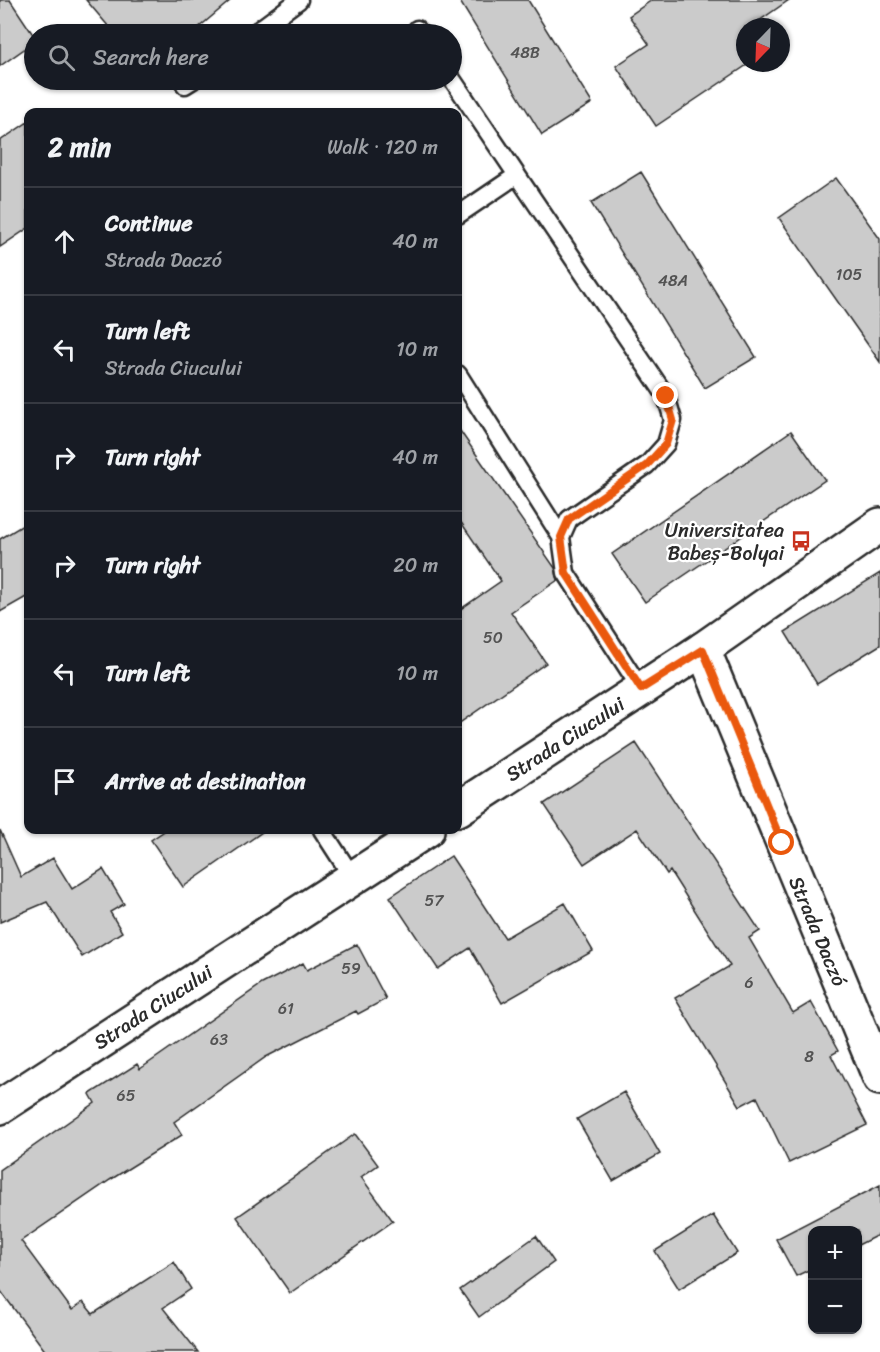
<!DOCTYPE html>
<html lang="en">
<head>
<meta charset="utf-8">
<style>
  body { margin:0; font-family:Sriracha,sans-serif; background:#242831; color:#f1f3f6 }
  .controls { position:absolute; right:18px; bottom:18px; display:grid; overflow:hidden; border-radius:12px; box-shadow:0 2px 4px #0004 }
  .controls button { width:54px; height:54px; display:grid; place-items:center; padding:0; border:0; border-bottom:2px solid #363941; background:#171b24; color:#f1f3f6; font:30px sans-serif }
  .compass { position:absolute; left:736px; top:18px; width:54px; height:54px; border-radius:50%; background:#171b24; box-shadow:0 2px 4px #0004; rotate:203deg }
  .stop { position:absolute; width:18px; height:18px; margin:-14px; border:4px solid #ea580c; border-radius:50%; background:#fff }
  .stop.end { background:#ea580c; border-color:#fff; box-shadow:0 2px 6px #0008 }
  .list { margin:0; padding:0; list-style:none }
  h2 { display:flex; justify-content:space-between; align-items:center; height:78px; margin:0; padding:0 24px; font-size:26px }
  h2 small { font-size:20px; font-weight:400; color:#9ea1a6 }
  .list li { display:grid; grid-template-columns:39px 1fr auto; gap:18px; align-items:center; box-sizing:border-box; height:108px; padding:0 24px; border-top:2px solid #363941 }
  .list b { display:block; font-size:22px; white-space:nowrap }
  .list p { margin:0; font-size:20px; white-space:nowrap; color:#9ea1a6 }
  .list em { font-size:20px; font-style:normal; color:#9ea1a6 }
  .icon { flex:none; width:33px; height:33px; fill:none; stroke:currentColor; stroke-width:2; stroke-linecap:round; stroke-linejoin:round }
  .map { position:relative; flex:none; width:880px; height:1352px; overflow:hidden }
  .search { position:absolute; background:#171b24; box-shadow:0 2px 4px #0004; left:24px; top:24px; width:438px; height:66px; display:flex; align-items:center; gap:15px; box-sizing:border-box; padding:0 21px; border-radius:33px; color:#9ea1a6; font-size:22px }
  .panel { position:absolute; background:#171b24; box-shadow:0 2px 4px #0004; left:24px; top:108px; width:438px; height:726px; border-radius:12px }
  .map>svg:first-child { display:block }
  .building { fill:#cbcbcb; stroke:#2b2b2b; stroke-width:1.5 }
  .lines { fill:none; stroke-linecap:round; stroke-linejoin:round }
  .service-casing { stroke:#2b2b2b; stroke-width:21 }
  .tertiary-casing { stroke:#2b2b2b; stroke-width:38 }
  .secondary-casing { stroke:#2b2b2b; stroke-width:38 }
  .service { stroke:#fff; stroke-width:16 }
  .tertiary { stroke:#fff; stroke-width:33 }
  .secondary { stroke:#fff; stroke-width:33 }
  .route { stroke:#ea580c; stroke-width:8 }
  .labels { text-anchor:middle; stroke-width:4.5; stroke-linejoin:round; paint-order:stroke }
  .number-label { font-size:16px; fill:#535353 }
  .poi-label { font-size:20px; fill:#2b2b2b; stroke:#fff; text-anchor:end }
  .street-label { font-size:20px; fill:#2b2b2b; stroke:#fff }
</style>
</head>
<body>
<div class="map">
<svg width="880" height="1352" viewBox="0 0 880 1352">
  <rect width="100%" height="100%" fill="#fff"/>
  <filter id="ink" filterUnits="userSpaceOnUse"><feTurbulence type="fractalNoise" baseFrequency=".0167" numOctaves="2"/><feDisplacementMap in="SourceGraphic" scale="12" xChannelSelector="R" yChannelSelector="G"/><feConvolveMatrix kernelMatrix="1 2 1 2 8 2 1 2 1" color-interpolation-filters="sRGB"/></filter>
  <g filter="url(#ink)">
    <!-- building -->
    <path class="building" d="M 0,0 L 10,0 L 34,36 L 34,42 L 0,66 Z
      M 86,0 L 231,0 L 191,34 L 115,34 Z
      M 459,0 L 528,0 L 592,103 L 542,135 Z
      M 652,0 L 789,0 L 759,21 L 763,27 L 745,27 L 745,63 L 750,63 L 656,126 L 616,66 L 649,44 L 629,16 Z
      M 28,122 L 28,228 L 0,247 L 0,141 Z
      M 641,172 L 756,357 L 705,388 L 591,203 Z
      M 836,178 L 880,239 L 880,362 L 779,218 Z
      M 458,428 L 555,568 L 558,580 L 511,612 L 546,663 L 458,724 L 458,611 L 501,581 L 458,518 Z
      M 791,431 L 825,480 L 645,602 L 612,554 Z
      M 28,522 L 28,596 L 0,612 L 0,539 Z
      M 880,573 L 880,645 L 817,684 L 785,632 Z
      M 636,743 L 760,931 L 749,938 L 793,1013 L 811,1002 L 838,1051 L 831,1055 L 867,1125 L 789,1163 L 757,1097 L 740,1106 L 675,998 L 730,966 L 670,871 L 667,874 L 637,829 L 584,864 L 544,804 Z
      M 0,830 L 21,877 L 53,858 L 72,889 L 103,869 L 124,904 L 110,912 L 122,932 L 82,957 L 47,902 L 0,922 Z
      M 166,830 L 265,830 L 183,887 L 151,840 Z
      M 451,856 L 505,938 L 565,903 L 593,951 L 502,1003 L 470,948 L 438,969 L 390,897 Z
      M 357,944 L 386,999 L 358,1014 L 356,1011 L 266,1057 L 174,1122 L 182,1135 L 110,1180 L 21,1241 L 72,1310 L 83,1302 L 93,1314 L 174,1262 L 191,1289 L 163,1308 L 198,1352 L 46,1352 L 0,1290 L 0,1170 L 95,1103 L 90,1094 L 137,1064 L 140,1069 L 262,984 L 303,963 L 307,970 Z
      M 624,1092 L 660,1154 L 613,1181 L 577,1119 Z
      M 355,1134 L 378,1165 L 361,1177 L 393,1221 L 290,1293 L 237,1217 Z
      M 880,1185 L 880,1234 L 858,1245 L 858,1230 L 813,1230 L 813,1268 L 796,1276 L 776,1239 Z
      M 713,1215 L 737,1253 L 679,1289 L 655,1251 Z
      M 536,1236 L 554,1262 L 479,1317 L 460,1290 Z"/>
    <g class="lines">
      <!-- service casing -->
      <g class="service-casing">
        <path id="service" d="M 417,29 L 421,34
          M 253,34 L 299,0
          M 452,79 L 666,396 L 673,420 L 666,444 L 647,465 L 569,519 L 561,537 L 566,573 L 641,689
          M 185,85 L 193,80
          M 458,215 L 517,175
          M 458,374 L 561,537
          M 322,830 L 353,878"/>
      </g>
      <!-- tertiary casing -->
      <g class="tertiary-casing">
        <path id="tertiary" d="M 703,649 L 880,1078"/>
      </g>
      <!-- secondary casing -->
      <g class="secondary-casing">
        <path id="secondary" d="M 458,809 L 703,649 L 880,525
          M 0,1107 L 427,830"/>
      </g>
      <!-- service -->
      <use href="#service" class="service"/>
      <!-- tertiary -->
      <use href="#tertiary" class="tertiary"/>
      <!-- secondary -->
      <use href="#secondary" class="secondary"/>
    </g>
  </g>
  <g class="lines" filter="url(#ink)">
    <!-- route -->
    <path class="route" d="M 666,396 L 673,420 L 666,444 L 647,465 L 569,519 L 561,537 L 566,573 L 641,689 L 703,650 L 782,843"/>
  </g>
  <!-- icons -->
  <defs>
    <g id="bus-bare" transform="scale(1.62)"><path d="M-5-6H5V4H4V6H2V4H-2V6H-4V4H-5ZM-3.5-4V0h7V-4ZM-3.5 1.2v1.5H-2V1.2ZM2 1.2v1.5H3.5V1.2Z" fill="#c8321e" stroke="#fff" stroke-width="2.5" paint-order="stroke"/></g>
  </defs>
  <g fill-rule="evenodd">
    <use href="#bus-bare" x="801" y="541"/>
  </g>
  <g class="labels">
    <!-- number labels -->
    <g class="number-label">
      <text x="525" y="58">48B</text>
      <text x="849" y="280">105</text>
      <text x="673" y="286">48A</text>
      <text x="493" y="643">50</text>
      <text x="434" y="906">57</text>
      <text x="351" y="974">59</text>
      <text x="749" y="988">6</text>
      <text x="286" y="1014">61</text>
      <text x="219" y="1045">63</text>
      <text x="809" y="1062">8</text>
      <text x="126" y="1101">65</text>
    </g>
    <!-- poi labels -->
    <g class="poi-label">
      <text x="784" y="537">Universitatea<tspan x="784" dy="23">Babeș-Bolyai</tspan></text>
    </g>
    <!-- street labels -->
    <g class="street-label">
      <text transform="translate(565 739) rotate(-33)" y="7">Strada Ciucului</text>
      <text transform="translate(818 931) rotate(67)" y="7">Strada Daczó</text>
      <text transform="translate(153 1007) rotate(-33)" y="7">Strada Ciucului</text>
    </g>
  </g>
</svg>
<div class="controls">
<button>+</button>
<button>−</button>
</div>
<svg class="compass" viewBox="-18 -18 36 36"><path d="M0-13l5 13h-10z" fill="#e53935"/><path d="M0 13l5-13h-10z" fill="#9ea1a6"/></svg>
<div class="stop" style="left:782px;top:843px"></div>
<div class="stop end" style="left:666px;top:396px"></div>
<div class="search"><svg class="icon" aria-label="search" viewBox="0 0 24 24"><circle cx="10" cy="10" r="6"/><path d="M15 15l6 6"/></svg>Search here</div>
<section class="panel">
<h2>2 min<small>Walk · 120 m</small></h2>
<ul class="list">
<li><svg class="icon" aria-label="ahead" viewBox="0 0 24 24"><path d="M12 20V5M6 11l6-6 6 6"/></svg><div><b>Continue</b><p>Strada Daczó</p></div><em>40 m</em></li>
<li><svg class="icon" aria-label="left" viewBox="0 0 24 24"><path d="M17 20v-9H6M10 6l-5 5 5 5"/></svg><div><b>Turn left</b><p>Strada Ciucului</p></div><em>10 m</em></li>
<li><svg class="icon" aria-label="right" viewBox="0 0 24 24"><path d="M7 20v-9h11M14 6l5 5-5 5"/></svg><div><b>Turn right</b></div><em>40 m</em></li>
<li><svg class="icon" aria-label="right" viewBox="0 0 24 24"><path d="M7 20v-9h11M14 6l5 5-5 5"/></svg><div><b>Turn right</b></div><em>20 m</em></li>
<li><svg class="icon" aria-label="left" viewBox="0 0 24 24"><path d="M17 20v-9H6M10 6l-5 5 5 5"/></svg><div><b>Turn left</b></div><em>10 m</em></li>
<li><svg class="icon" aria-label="arrive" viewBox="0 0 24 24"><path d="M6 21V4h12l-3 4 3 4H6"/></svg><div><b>Arrive at destination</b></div></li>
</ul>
</section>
</div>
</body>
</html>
